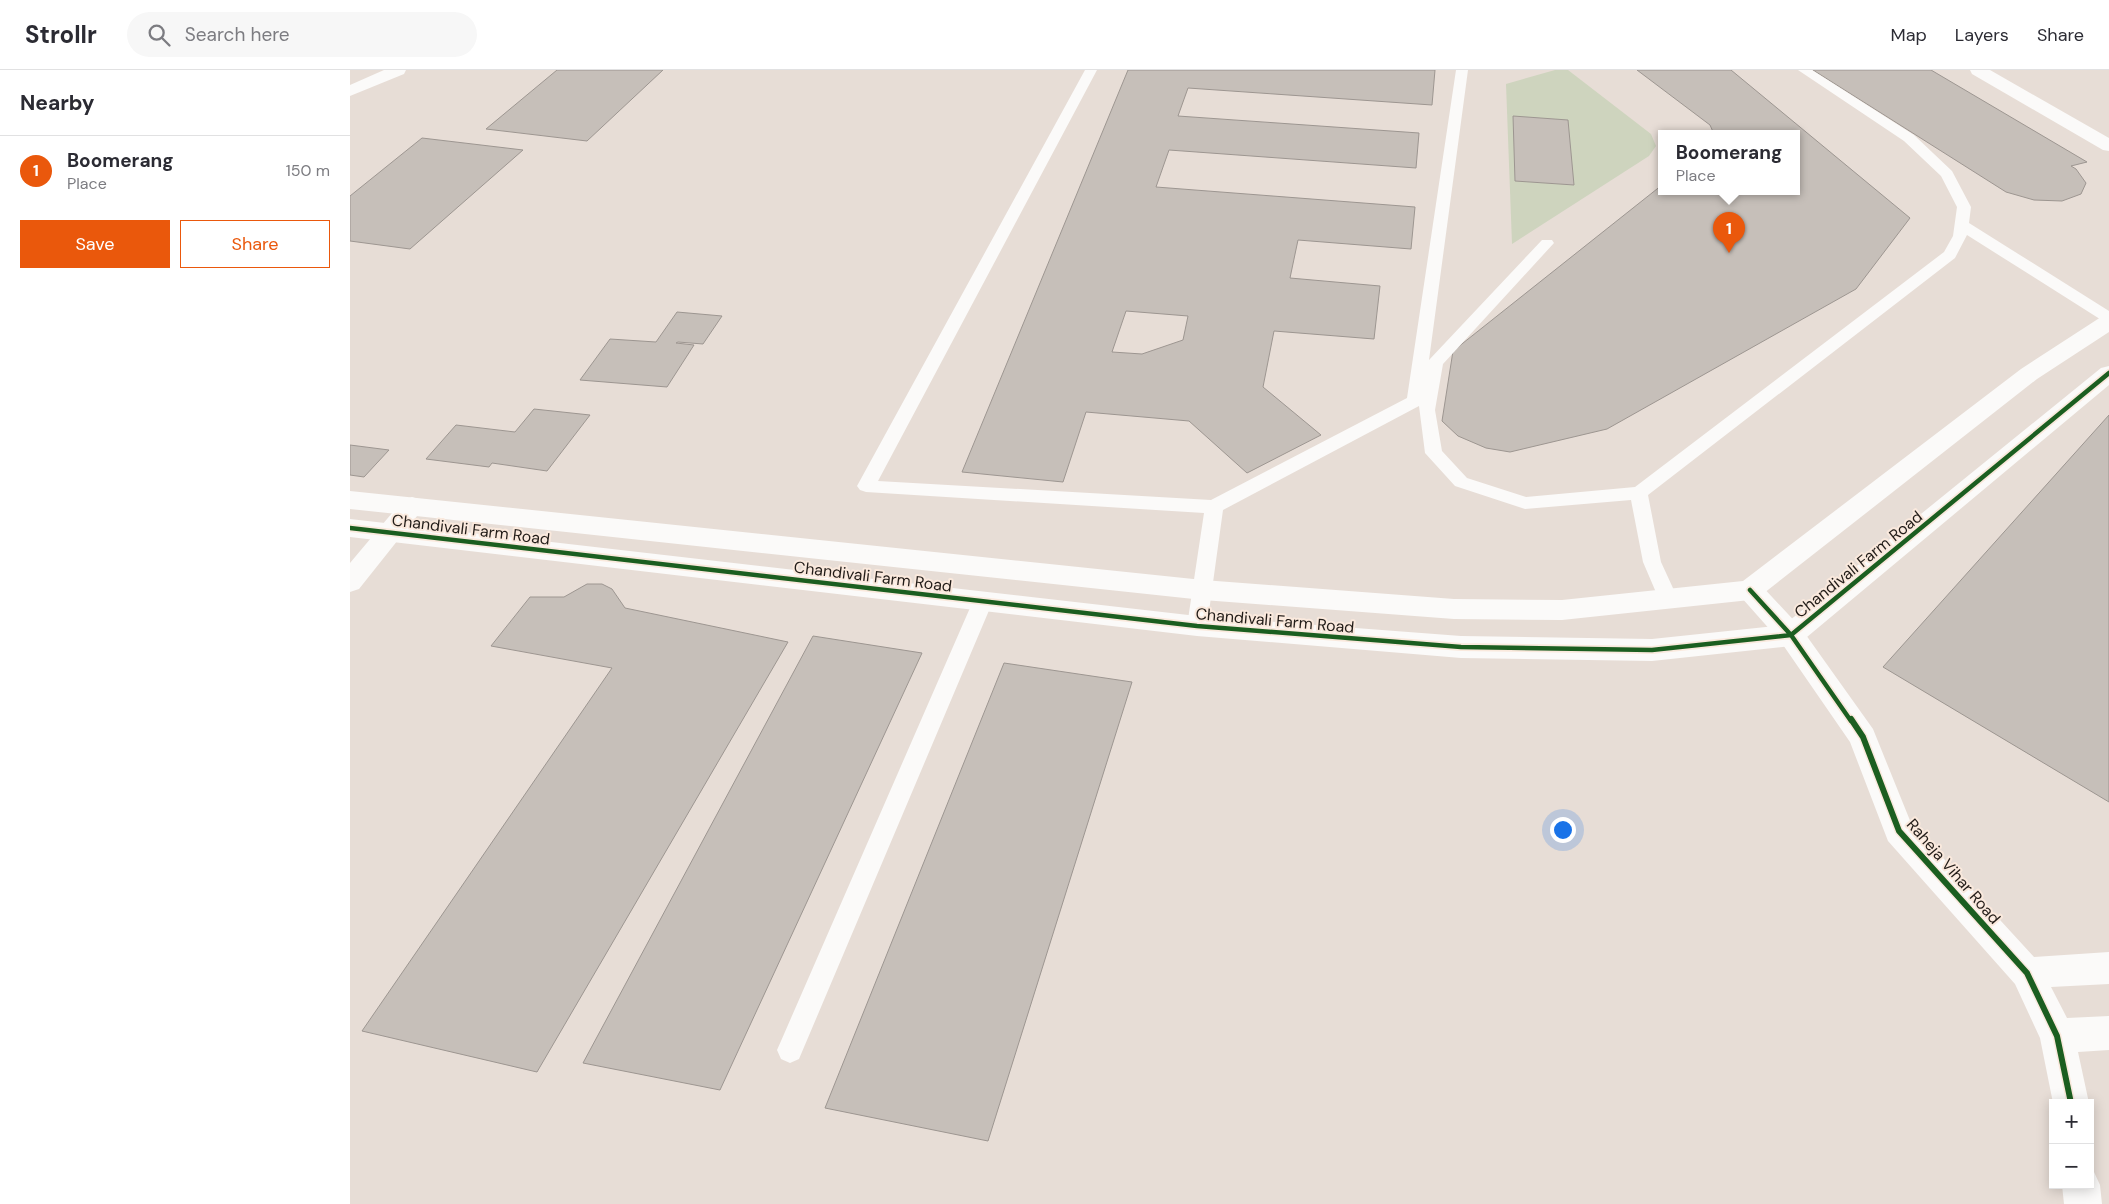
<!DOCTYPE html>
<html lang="en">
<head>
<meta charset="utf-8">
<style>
  body { margin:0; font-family:"DM Sans",sans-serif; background:#f7f7f7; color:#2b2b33 }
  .controls { position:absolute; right:15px; bottom:15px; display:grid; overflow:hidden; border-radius:0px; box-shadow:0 2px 12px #0003 }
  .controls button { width:45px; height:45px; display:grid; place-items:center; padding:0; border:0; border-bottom:1px solid #e1e1e2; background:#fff; color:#2b2b33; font:25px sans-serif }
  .you { position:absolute; left:1212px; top:759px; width:18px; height:18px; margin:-12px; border:4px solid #fff; border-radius:50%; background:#1a73e8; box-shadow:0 0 0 8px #1a73e833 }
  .badge { display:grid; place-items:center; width:32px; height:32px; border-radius:50%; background:#ea580c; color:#fff; font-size:16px; font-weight:700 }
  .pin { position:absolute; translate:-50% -41px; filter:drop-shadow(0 1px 2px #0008) }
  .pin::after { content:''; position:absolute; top:26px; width:18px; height:15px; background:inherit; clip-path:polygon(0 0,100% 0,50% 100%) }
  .popup { position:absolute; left:1308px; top:60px; width:142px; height:65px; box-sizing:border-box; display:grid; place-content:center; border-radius:0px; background:#fff; filter:drop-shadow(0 1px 4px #0005); font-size:16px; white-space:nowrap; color:#7c7c81 }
  .popup b { font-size:19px; color:#2b2b33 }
  .popup::after { content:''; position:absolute; left:50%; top:100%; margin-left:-10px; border:10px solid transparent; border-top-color:#fff }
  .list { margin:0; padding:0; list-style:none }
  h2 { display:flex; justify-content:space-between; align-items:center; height:65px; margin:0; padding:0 20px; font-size:21px }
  h2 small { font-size:16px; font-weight:400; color:#7c7c81 }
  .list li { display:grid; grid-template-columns:32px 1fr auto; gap:15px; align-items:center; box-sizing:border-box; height:70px; padding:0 20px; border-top:1px solid #e1e1e2 }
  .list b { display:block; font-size:19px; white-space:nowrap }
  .list p { margin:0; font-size:16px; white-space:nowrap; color:#7c7c81 }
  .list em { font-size:16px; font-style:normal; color:#7c7c81 }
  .actions { display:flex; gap:10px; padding:15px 20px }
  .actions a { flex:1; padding:11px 0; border:1px solid #ea580c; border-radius:0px; text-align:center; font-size:18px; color:#ea580c }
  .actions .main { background:#ea580c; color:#fff }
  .icon { flex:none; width:28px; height:28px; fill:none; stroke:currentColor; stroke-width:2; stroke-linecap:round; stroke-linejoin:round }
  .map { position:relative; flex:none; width:1759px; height:1134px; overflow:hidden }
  header { display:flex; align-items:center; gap:30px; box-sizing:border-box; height:70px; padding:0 25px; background:#fff; border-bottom:1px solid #e1e1e2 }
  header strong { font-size:24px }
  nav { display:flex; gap:28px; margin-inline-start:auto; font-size:18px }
  .search { width:350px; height:45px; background:#f7f7f7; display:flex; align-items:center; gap:12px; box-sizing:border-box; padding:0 18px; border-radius:28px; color:#7c7c81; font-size:19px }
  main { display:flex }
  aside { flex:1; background:#fff }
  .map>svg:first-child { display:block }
  .green { fill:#ced4be }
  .building { fill:#c6bfb9; stroke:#9d9691; fill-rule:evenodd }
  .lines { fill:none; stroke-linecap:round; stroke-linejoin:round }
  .lane { fill:#fbfaf9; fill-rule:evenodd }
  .street { fill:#fbfaf9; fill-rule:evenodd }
  .secondary { fill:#fbfaf9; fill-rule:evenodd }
  .cycleway-far1-casing { stroke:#fae9dd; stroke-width:8 }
  .cycleway-casing { stroke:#fae9dd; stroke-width:9 }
  .cycleway-far1 { stroke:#1b5e20; stroke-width:4.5 }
  .cycleway { stroke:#1b5e20; stroke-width:6 }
  .labels { text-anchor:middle; stroke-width:4; stroke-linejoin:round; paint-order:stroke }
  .street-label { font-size:16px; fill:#221c18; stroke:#fae9dd }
</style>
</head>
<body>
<header>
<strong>Strollr</strong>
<div class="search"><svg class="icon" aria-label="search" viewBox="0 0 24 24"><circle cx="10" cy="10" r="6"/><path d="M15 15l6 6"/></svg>Search here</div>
<nav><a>Map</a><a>Layers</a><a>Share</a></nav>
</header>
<main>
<aside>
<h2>Nearby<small></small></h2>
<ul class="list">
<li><span class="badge">1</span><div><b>Boomerang</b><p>Place</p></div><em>150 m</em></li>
</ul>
<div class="actions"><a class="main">Save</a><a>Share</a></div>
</aside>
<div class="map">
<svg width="1759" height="1134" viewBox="0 0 1759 1134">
  <rect width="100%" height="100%" fill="#e7ddd6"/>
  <!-- green -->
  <path class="green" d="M 1205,0 L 1218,0 L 1301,64 L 1306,76 L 1299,86 L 1162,174 L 1156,14 Z"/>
  <!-- building -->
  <path class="building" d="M 207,0 L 313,0 L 237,71 L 136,59 Z
    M 778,0 L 1085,0 L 1082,35 L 838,18 L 828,46 L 1069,63 L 1066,98 L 819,80 L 806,117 L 1065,137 L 1061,179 L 948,170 L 940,208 L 1030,216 L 1024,269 L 924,261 L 913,317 L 971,365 L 897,403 L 839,351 L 736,342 L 713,412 L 612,402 ZM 776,241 L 838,246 L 833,270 L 792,284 L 762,282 Z
    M 1287,0 L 1381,0 L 1560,148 L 1506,219 L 1257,359 L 1160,382 L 1136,378 L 1108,366 L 1092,351 L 1103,281 L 1312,115 L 1312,122 L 1446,122 L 1446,64 L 1364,64 L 1360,55 Z
    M 1463,0 L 1581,0 L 1737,92 L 1721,96 L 1726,99 L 1736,113 L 1731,124 L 1712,131 L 1684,130 L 1656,122 Z
    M 1163,46 L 1218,50 L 1224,115 L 1165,111 Z
    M 72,68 L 173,80 L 60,179 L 0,171 L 0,126 Z
    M 327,242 L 372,246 L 353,274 L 328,272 L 326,273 L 344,275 L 317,317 L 230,310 L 260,269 L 306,272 Z
    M 184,339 L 240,345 L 197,401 L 142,393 L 139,397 L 76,389 L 106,355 L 165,362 Z
    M 1759,345 L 1759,732 L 1533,597 Z
    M 0,375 L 39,380 L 14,407 L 0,405 Z
    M 237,514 L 252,514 L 262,519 L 275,538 L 438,572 L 187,1002 L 12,961 L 262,598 L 141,576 L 180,527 L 214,527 Z
    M 463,566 L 572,583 L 370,1020 L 233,993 Z
    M 654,593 L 782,612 L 638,1071 L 475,1038 Z"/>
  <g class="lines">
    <!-- lane -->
    <path class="lane" d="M 735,0 L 747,0 L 528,411 L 861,430 L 1057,328 L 1106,0 L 1118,0 L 1079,290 L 1192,170 L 1202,170 L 1204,173 L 1093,294 L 1085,340 L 1092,381 L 1117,408 L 1176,427 L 1285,417 L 1594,182 L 1603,166 L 1607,137 L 1591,106 L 1554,71 L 1448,0 L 1462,0 L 1564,65 L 1602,101 L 1621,137 L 1619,153 L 1759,241 L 1759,253 L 1753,251 L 1617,165 L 1605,188 L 1298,425 L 1311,492 L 1328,529 L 1325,534 L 1318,536 L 1311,534 L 1293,492 L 1281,430 L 1175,439 L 1105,416 L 1075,383 L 1069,336 L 873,440 L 857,556 L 854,561 L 847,564 L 840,561 L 837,556 L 854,443 L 516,422 L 510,420 L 507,416 Z
      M 633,524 L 640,526 L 643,531 L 449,989 L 440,993 L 431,989 L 427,980 L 431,971 L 623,531 L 626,526 Z"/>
    <!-- street -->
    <path class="street" d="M 34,0 L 56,0 L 54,4 L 0,26 L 0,15 Z
      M 1620,0 L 1640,0 L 1759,68 L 1759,81 L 1753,80 L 1622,4 Z
      M 62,427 L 71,430 L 75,436 L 9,519 L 0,522 L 0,493 L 53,430 Z
      M 1400,510 L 1409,513 L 1451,558 L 1523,659 L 1561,753 L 1684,887 L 1759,882 L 1759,914 L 1701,917 L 1717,948 L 1759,946 L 1759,980 L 1728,982 L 1739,1033 L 1703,1033 L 1690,968 L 1665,914 L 1538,771 L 1500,672 L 1431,572 L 1391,527 L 1387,520 L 1391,513 Z
      M 1740,1100 L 1744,1102 L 1750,1115 L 1752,1134 L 1714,1134 L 1712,1115 L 1740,1115 Z"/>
    <!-- secondary -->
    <path class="secondary" d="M 1759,246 L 1759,262 L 1687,309 L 1409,527 L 1400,530 L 1212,550 L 1104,549 L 853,530 L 0,439 L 0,421 L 853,510 L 1104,529 L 1212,530 L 1393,511 L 1671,299 L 1751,247 Z
      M 1759,296 L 1759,315 L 1451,572 L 1441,576 L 1302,591 L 1111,588 L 847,566 L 0,467 L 0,449 L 847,546 L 1111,566 L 1302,569 L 1434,555 L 1751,298 Z"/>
    <!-- cycleway-far1 casing -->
    <g class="cycleway-far1-casing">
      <path id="cycleway-far1" d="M 0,458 L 847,556 L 1111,577 L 1302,580 L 1441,565 L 1759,303
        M 1400,520 L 1441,565 L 1501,651"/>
    </g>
    <!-- cycleway casing -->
    <g class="cycleway-casing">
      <path id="cycleway" d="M 1501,649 L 1513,667 L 1549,761 L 1677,903 L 1707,966 L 1721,1033"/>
    </g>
    <!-- cycleway-far1 -->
    <use href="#cycleway-far1" class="cycleway-far1"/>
    <!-- cycleway -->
    <use href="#cycleway" class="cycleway"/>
  </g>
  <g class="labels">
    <!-- street labels -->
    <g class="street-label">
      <text transform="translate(121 459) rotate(7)" y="6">Chandivali Farm Road</text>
      <text transform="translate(1508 494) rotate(-39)" y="6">Chandivali Farm Road</text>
      <text transform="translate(523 506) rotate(7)" y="6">Chandivali Farm Road</text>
      <text transform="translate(925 550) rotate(5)" y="6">Chandivali Farm Road</text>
      <text transform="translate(1604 801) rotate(49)" y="6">Raheja Vihar Road</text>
    </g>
  </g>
</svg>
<div class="controls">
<button>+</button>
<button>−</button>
</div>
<div class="you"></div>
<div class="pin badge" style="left:1379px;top:183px">1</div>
<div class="popup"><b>Boomerang</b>Place</div>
</div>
</main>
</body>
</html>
